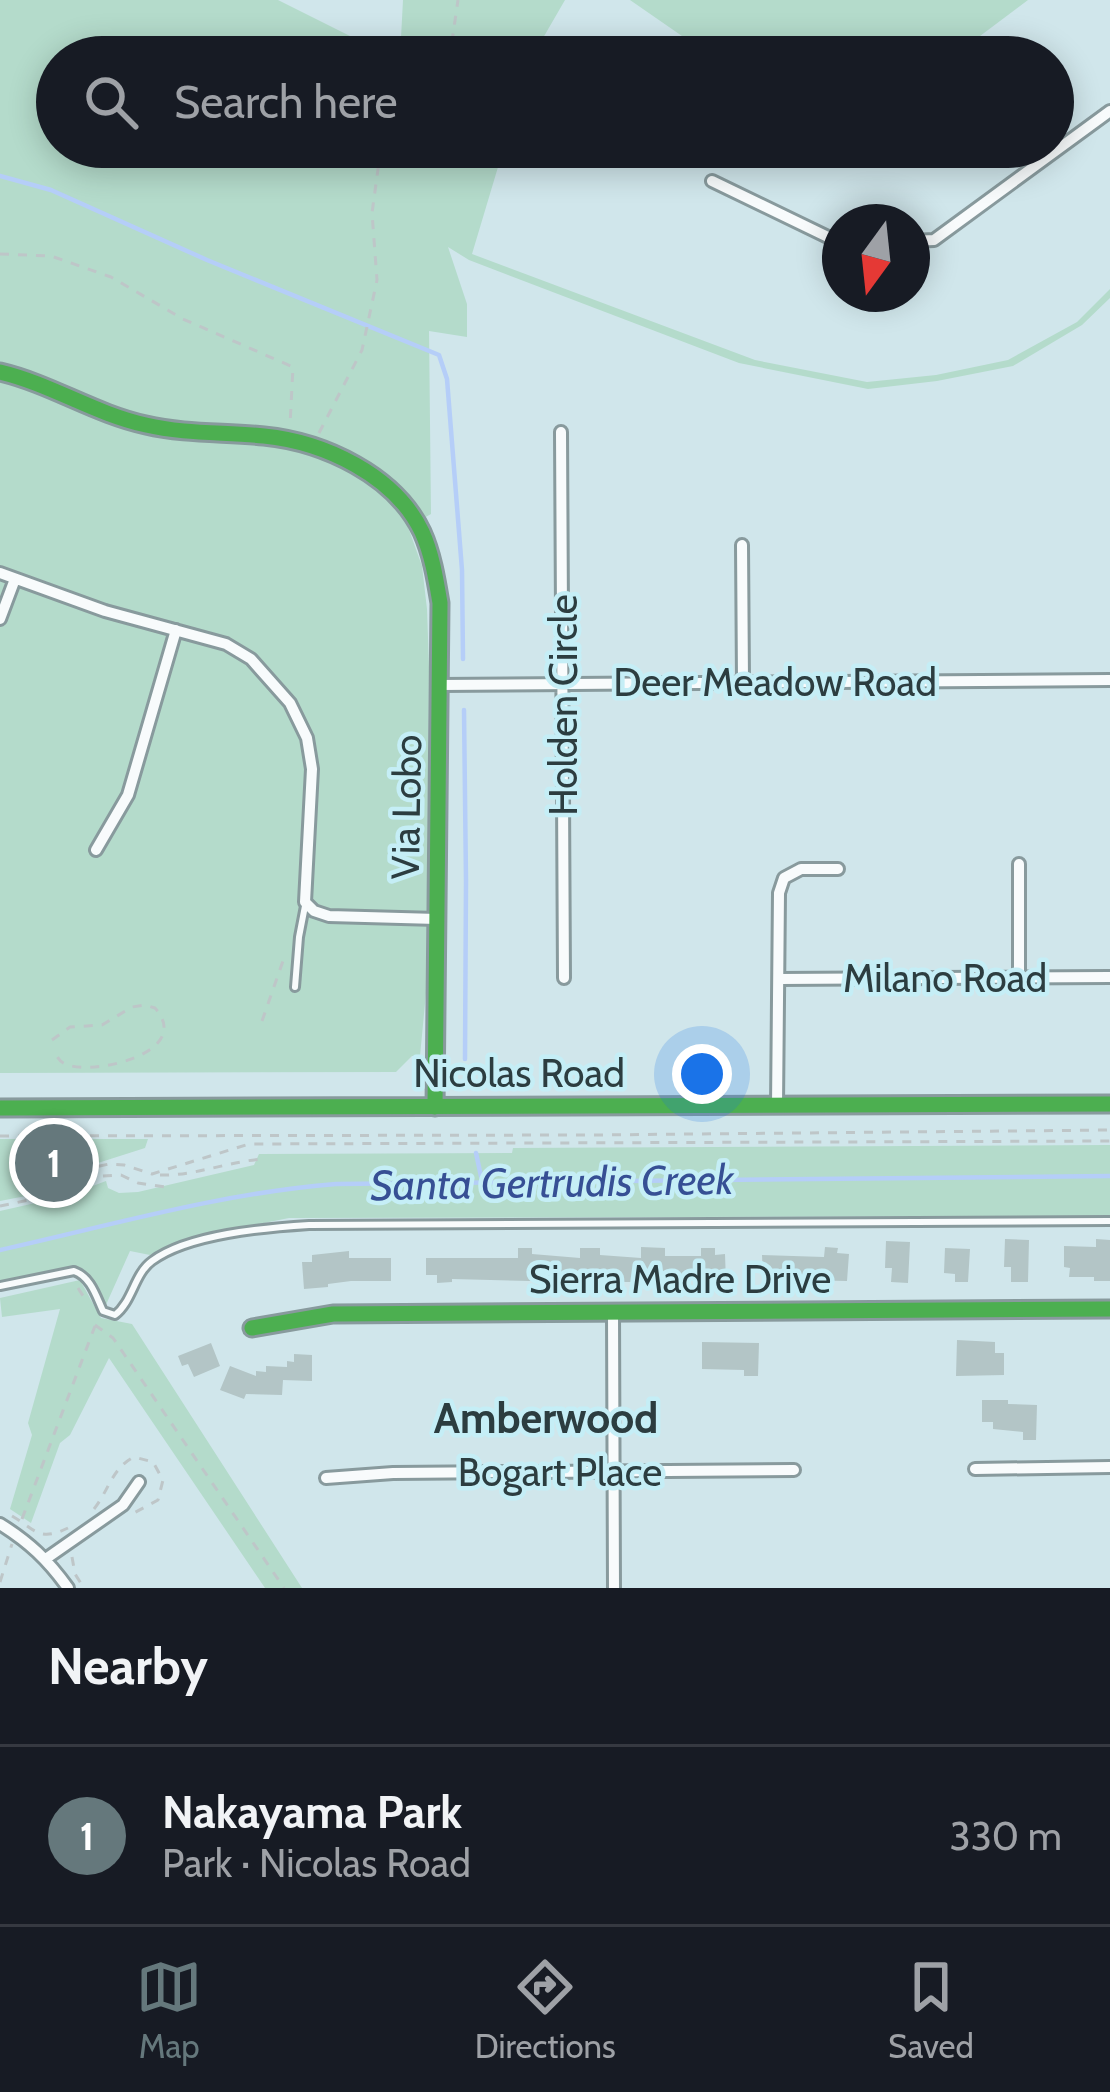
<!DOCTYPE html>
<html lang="en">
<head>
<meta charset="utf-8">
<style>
  body { margin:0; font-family:Cabin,sans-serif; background:#242831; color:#f1f3f6 }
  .compass { position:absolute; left:822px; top:204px; width:108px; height:108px; border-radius:50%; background:#171b24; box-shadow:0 6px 30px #0003; rotate:195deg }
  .you { position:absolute; left:702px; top:1074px; width:42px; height:42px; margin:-30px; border:9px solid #fff; border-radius:50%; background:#1a73e8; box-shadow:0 0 0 18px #1a73e833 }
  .badge { display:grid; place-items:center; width:78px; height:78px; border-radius:50%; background:#65787c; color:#fff; font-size:39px; font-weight:700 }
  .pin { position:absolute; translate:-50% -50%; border:6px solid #fff; box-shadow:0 3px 12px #0006 }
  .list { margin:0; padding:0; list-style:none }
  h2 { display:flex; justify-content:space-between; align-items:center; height:156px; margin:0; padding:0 48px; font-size:51px }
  h2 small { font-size:39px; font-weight:400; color:#9ea1a6 }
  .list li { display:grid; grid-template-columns:78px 1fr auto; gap:36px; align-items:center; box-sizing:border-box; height:180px; padding:0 48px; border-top:3px solid #363941 }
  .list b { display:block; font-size:45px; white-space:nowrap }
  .list p { margin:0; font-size:39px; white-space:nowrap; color:#9ea1a6 }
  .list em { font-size:39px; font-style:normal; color:#9ea1a6 }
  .icon { flex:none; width:66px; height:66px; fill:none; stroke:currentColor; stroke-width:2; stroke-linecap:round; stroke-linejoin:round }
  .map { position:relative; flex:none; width:1110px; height:1588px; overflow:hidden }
  .search { position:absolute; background:#171b24; box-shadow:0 6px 30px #0003; left:36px; right:36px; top:36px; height:132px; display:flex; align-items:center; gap:30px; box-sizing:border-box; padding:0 42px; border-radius:66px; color:#9ea1a6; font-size:45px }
  .sheet { height:336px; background:#171b24 }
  nav { display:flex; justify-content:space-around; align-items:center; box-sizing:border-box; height:168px; border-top:3px solid #363941; background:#171b24; font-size:33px; color:#9ea1a6 }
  nav a { display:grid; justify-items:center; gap:6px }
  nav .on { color:#65787c }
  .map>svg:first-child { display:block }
  .green { fill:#b4dbcb }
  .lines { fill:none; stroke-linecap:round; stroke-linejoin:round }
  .stream { stroke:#b5cef8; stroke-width:4.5 }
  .building { fill:#b3c5c6 }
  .lane-casing { stroke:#889a9d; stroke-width:12 }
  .street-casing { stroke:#889a9d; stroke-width:16 }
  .fast-casing { stroke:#889a9d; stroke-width:21 }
  .path { stroke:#bec6c8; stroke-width:3; stroke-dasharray:9 9; stroke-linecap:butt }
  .lane { stroke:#f8fbfc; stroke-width:6 }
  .street { stroke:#f8fbfc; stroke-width:10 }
  .fast { stroke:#4caf50; stroke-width:15 }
  .labels { text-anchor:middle; stroke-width:9; stroke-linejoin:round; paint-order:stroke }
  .street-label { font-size:39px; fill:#2c3d40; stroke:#c5eef6 }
  .water-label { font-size:42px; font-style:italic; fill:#364f94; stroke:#c5eef6 }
  .neighbourhood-label { font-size:42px; font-weight:bold; fill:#2c3d40; stroke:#c5eef6 }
</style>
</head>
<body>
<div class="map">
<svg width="1110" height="1588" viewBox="0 0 1110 1588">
  <rect width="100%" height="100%" fill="#d0e6eb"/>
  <!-- green -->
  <path class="green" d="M 0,0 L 278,0 L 392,57 L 57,57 L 57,147 L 504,147 L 472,254 L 755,360 L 867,382 L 936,375 L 1008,360 L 1077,322 L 1110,289 L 1110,298 L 1082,325 L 1013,366 L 937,381 L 868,389 L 739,363 L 469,260 L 448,247 L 467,304 L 467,337 L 429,331 L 431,514 L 408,527 L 422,566 L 427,609 L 429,667 L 426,993 L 420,1056 L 412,1056 L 396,1072 L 0,1073 Z
    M 403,0 L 565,0 L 532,57 L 400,57 Z
    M 630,0 L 1028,0 L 952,57 L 722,57 L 708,54 Z
    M 0,1139 L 148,1139 L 145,1148 L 57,1176 L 31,1195 L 0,1201 Z
    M 1110,1145 L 1110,1216 L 289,1218 L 195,1237 L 150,1255 L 130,1251 L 105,1307 C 97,1291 92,1275 74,1268 L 0,1284 L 0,1211 L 66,1196 L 106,1181 L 108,1188 L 119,1193 L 138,1192 L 254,1165 L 259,1154 L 512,1153 L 513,1148 Z
    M 80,1280 L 101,1318 L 132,1324 L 302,1588 L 265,1588 L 109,1358 L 70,1435 L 60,1443 L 31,1523 L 10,1509 L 32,1435 L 28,1423 L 60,1309 L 2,1317 L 0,1298 Z"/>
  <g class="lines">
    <!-- stream -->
    <path class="stream" d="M 0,176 L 51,190 L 207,260 L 439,355 L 447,379 L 462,570 L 463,659
      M 464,710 L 466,881 L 465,1059
      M 476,1153 L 482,1181
      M 0,1250 C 112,1225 222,1193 336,1184 L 1110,1176"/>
  </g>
  <!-- building -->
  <path class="building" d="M 1005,1239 L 1029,1240 L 1028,1282 L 1011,1282 L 1011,1267 L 1004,1267 Z
    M 1096,1239 L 1110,1240 L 1110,1281 L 1094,1281 L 1094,1277 L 1069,1277 L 1070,1268 L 1064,1267 L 1064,1246 L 1096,1247 Z
    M 886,1241 L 910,1242 L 908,1283 L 891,1282 L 892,1268 L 885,1268 Z
    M 641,1247 L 665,1248 L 665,1256 L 701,1256 L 701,1248 L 715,1248 L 715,1255 L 725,1254 L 726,1282 L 664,1279 L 663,1282 L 625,1282 L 574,1278 L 573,1282 L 452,1279 L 452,1282 L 437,1283 L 437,1275 L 426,1275 L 426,1258 L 518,1258 L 518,1248 L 532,1248 L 532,1254 L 580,1258 L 580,1248 L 600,1248 L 600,1255 L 641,1258 Z
    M 825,1247 L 838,1248 L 837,1253 L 849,1254 L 847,1281 L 803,1280 L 803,1277 L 763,1277 L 762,1255 L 824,1257 Z
    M 945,1248 L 970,1249 L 968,1282 L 955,1282 L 955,1274 L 944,1273 Z
    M 349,1251 L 349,1258 L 391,1258 L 391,1281 L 351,1281 L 328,1284 L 328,1287 L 304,1289 L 302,1262 L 312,1262 L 312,1255 Z
    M 957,1340 L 995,1342 L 995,1353 L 1004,1353 L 1004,1375 L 956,1376 Z
    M 702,1342 L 759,1343 L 758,1376 L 744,1376 L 744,1370 L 702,1369 Z
    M 211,1343 L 220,1366 L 194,1377 L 188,1364 L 182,1366 L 178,1356 Z
    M 294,1354 L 312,1355 L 312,1381 L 283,1380 L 282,1395 L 246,1394 L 244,1399 L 220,1390 L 230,1366 L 256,1376 L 256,1371 L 266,1372 L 266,1366 L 287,1367 L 287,1361 L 294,1362 Z
    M 982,1400 L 1008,1400 L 1008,1404 L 1037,1405 L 1036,1440 L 1023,1440 L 1023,1432 L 993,1429 L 993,1422 L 982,1422 Z"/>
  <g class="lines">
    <!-- lane casing -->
    <g class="lane-casing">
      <path id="lane" d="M 295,987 L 299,937 L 305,906
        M 0,1286 L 74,1271 C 91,1277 96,1296 103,1311 L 115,1315 C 133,1301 134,1274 152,1261 C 188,1234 265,1228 309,1225 L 1110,1221"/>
    </g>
    <!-- street casing -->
    <g class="street-casing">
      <path id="street" d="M 712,181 L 832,239 L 840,239
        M 912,241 L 934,240 L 1110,111
        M 561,432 L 564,978
        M 742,545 L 743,681
        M 0,573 L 105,611 L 226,644 L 251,659 L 290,703 L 307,738 L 312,769 L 305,902 L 314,911 L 329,916 L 437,919
        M 0,619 L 15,579
        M 440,685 L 1110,680
        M 96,850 L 128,795 L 176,630
        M 1019,864 L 1019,978
        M 779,979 L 1110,977
        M 777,1106 L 779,893 L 784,878 L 801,869 L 838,869
        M 613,1312 L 614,1588
        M 975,1469 L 1110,1467
        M 326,1478 L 393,1473 L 794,1470
        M 0,1524 C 29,1542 48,1560 68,1588
        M 47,1558 L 123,1505 L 139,1482"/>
    </g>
    <!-- fast casing -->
    <g class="fast-casing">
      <path id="fast" d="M 0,372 C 51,384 95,414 146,425 C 184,434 225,432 264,436 C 324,442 395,475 422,532 C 432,554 436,579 440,603 L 435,1107
        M 0,1108 L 1110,1104
        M 252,1328 L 333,1314 L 1110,1309"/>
    </g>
    <!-- path -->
    <path class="path" d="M 422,57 L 451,48 L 458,0
      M 0,254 L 51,256 L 111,277 L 183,319 L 293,367 L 290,425
      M 319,433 L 362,350 L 377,280 L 372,213 L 381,147
      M 262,1021 L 283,961 L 287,960
      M 52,1040 L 70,1027 L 102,1025 L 132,1007 L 145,1005 L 155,1008 C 194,1052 97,1075 68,1065 C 59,1062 59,1059 54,1052
      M 0,1136 L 592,1135 L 1110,1130
      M 160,1175 C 196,1176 229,1161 264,1159
      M 67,1178 L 121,1175 L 138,1183 L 165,1187
      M 0,1206 L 34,1199 L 61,1179 L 91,1168 L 109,1164 L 124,1165 L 152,1174 L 249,1144 L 1110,1141
      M 78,1288 L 87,1302
      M 95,1325 L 113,1338 L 124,1354 L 284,1588
      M 94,1509 C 109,1490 112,1468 134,1457 L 153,1462 L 163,1480 L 158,1500 L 132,1514
      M 12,1516 C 36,1530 39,1542 68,1528
      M 22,1519 L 95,1326
      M 72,1557 L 75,1574 L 84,1588
      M 0,1582 L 12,1544"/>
    <!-- lane -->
    <use href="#lane" class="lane"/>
    <!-- street -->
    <use href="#street" class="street"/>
    <!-- fast -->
    <use href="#fast" class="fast"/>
  </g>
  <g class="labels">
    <!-- street labels -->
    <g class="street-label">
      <text x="775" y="696">Deer Meadow Road</text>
      <text transform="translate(563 705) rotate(-90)" y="14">Holden Circle</text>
      <text transform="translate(406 807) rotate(-89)" y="14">Via Lobo</text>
      <text x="945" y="992">Milano Road</text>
      <text x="519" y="1087">Nicolas Road</text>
      <text x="680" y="1293">Sierra Madre Drive</text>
      <text x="560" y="1486">Bogart Place</text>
    </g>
    <!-- water labels -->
    <g class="water-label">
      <text transform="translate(552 1182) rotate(-1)" y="15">Santa Gertrudis Creek</text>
    </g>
    <!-- neighbourhood labels -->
    <g class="neighbourhood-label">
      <text x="546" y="1433">Amberwood</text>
    </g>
  </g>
</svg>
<svg class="compass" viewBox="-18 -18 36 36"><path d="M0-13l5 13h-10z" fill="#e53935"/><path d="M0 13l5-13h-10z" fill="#9ea1a6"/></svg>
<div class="you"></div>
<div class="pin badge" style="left:54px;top:1163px">1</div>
<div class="search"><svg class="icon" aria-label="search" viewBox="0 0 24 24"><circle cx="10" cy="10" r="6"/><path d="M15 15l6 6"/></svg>Search here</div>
</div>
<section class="sheet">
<h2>Nearby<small></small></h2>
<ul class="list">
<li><span class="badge">1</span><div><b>Nakayama Park</b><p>Park · Nicolas Road</p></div><em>330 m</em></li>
</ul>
</section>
<nav>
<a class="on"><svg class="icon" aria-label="map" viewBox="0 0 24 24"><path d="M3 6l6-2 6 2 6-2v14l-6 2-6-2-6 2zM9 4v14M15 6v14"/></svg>Map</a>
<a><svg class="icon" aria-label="directions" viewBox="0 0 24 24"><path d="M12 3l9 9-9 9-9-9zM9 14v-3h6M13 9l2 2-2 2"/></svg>Directions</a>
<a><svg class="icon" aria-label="saved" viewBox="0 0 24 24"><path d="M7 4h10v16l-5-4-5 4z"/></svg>Saved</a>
</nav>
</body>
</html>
